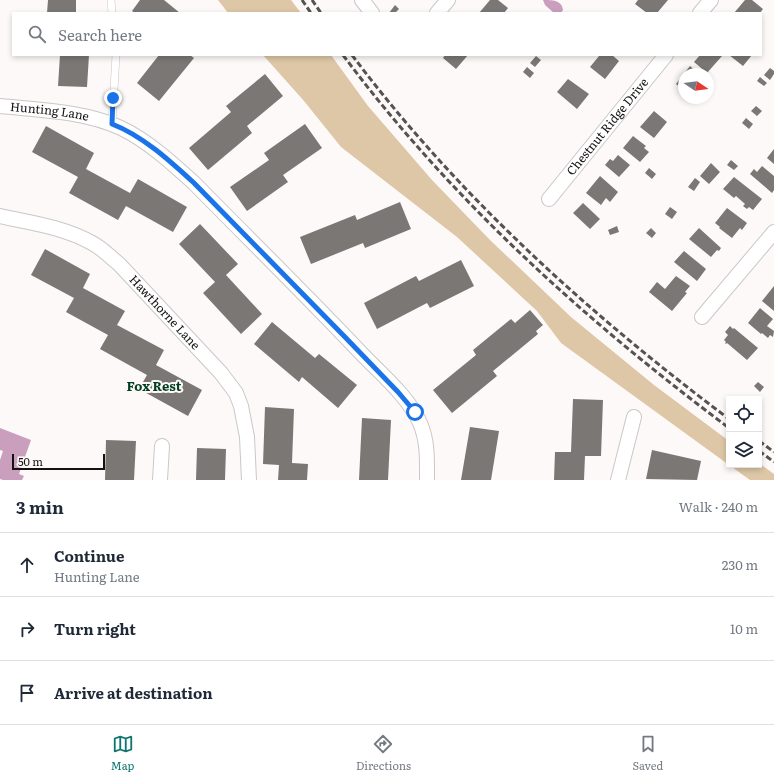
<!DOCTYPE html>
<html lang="en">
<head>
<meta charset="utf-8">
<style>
  body { margin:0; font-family:Literata,serif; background:#f2f2f3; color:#1f2937 }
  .controls { position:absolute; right:12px; bottom:12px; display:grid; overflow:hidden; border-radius:0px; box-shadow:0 2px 6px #0003 }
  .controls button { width:36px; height:36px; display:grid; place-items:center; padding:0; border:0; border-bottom:1px solid #e0e1e3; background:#fff; color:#1f2937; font:20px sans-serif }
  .compass { position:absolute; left:678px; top:68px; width:36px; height:36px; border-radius:50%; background:#fff; box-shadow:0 2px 6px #0003; rotate:103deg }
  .scale { position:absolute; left:12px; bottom:10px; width:93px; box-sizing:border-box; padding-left:4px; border:2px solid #131111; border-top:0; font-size:11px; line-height:14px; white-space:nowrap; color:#131111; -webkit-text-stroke:3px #fef9f9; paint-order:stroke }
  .stop { position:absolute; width:12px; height:12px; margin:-9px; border:3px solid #1a73e8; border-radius:50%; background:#fff }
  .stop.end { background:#1a73e8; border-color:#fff; box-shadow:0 1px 4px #0008 }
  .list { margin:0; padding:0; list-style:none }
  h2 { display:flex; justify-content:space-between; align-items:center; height:52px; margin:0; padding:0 16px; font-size:17px }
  h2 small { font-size:13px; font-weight:400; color:#747a83 }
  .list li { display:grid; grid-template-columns:26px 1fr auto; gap:12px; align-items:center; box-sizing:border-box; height:64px; padding:0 16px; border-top:1px solid #e0e1e3 }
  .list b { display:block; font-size:15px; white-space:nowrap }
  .list p { margin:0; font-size:13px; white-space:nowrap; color:#747a83 }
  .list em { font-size:13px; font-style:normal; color:#747a83 }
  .icon { flex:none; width:22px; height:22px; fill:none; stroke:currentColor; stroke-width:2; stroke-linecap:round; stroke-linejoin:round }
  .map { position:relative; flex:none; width:774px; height:480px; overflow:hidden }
  .search { position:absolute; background:#fff; box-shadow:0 2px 6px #0003; left:12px; right:12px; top:12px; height:44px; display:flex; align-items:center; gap:10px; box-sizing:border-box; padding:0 14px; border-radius:0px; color:#747a83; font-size:15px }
  .sheet { height:244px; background:#fff }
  nav { display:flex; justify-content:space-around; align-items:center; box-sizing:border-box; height:56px; border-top:1px solid #e0e1e3; background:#fff; font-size:11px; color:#747a83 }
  nav a { display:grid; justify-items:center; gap:2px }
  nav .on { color:#0f766e }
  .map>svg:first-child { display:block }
  .green { fill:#ddc7a6 }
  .water { fill:#ca9fbd }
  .building { fill:#7b7775 }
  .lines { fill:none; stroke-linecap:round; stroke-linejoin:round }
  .lane-casing { stroke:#cbc7c6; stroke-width:8 }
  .street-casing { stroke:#cbc7c6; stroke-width:16 }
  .lane { stroke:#fff; stroke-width:7 }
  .street { stroke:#fff; stroke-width:14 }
  .rail { stroke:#555252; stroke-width:3; stroke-dasharray:6 3; stroke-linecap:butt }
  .route { stroke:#1a73e8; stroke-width:5 }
  .labels { text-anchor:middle; stroke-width:4; stroke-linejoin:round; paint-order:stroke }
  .street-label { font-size:12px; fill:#131111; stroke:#fef9f9 }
  .neighbourhood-label { font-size:13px; font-weight:bold; fill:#013e1e; stroke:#fef9f9 }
</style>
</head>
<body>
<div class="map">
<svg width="774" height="480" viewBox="0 0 774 480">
  <rect width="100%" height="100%" fill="#fef9f9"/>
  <!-- green -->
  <path class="green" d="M 218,0 L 291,0 L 301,13 L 228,13 Z
    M 263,55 L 331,55 L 368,106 L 432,180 L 490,240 L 571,317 L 654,385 L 729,441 L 729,465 L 561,343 L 537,311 L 457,237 L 341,147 L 304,101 Z
    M 759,463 L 774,474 L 774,480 L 750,480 L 729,465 L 759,465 Z"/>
  <!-- water -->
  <path class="water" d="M 543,0 C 552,0 562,0 563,10 L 561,13 L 554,13 L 545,5 Z
    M 0,428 L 31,440 L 19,474 L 24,476 L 22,480 L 3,480 L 0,479 L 0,460 L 3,451 L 0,450 Z"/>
  <!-- building -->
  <path class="building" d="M 48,0 L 76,0 L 76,13 L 47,13 Z
    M 140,0 L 164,0 L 180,13 L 135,13 L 132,11 Z
    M 490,0 L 498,0 L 508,8 L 504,13 L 479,13 Z
    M 638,0 L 668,0 L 657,13 L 647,13 L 635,4 Z
    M 745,0 L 752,0 L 763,9 L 760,13 L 734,13 Z
    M 395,5 L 399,9 L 395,13 L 389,13 Z
    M 60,55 L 89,55 L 87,87 L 58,86 Z
    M 159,55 L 190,55 L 194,58 L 159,101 L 137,83 Z
    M 445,55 L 468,55 L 456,69 L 443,58 Z
    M 598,55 L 612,55 L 619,61 L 605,79 L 590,67 L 599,56 Z
    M 700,55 L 720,55 L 722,56 L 707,73 L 694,62 Z
    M 729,55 L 752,55 L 743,66 Z
    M 536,56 L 541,60 L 535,67 L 530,63 Z
    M 690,66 L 699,74 L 684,74 L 684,90 L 676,84 Z
    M 527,67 L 534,73 L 530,78 L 523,72 Z
    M 770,68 L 774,71 L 774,74 L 770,80 L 764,75 Z
    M 265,74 L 283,96 L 247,126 L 252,133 L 208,170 L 189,148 L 231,112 L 226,106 Z
    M 760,77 L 767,83 L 764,86 L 757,81 Z
    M 568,79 L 589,94 L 577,109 L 557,92 Z
    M 756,106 L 762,111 L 757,116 L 751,111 Z
    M 654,111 L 667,122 L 654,138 L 640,127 Z
    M 746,118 L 753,124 L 749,129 L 742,123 Z
    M 305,124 L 322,148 L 283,175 L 288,182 L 247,211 L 230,187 L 269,160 L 264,153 Z
    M 46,126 L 94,153 L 86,169 L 130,193 L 138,179 L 187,207 L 173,232 L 126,206 L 118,220 L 69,193 L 78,177 L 32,152 Z
    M 633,136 L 646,146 L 644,148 L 649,152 L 640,162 L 623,148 Z
    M 774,149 L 774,164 L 767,158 Z
    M 618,155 L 630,165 L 619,177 L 605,165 L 610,159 L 613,161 Z
    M 731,160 L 738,166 L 734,170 L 727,165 Z
    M 711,163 L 720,172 L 709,184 L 700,176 Z
    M 762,166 L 774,176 L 774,190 L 772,193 L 750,174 L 754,169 L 757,172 Z
    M 649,168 L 656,174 L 652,179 L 645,173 Z
    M 600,176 L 618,192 L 610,202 L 606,198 L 601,205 L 586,193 Z
    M 734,177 L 762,199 L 753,210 L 749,207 L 747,209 L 743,206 L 745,204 L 736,196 L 734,198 L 723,189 Z
    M 695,178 L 700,182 L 694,191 L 688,187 Z
    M 400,202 L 411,229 L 365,248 L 363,243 L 311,264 L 300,237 L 355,215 L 357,220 Z
    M 583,203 L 600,219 L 590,229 L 573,213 Z
    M 670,207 L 677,212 L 672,219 L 665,214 Z
    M 727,208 L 747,223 L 742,230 L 740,228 L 732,238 L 719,228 L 720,227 L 715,223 Z
    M 200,224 L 238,264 L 226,275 L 262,314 L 241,334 L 203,293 L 215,282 L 179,244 Z
    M 617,226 L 619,232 L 610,235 L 608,230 Z
    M 651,228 L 656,233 L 652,238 L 646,233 Z
    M 699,228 L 721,248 L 719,251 L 717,250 L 711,257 L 689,239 Z
    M 45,249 L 90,274 L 83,288 L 125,311 L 117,325 L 164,350 L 156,365 L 202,390 L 188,416 L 139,389 L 147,375 L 100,349 L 108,335 L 66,312 L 74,298 L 31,275 Z
    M 684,251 L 706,269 L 697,281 L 674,262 Z
    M 461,260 L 474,286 L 430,308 L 427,303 L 377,329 L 364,303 L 416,276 L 419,281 Z
    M 676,276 L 690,286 L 685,292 L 687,293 L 672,311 L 649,292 L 657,282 L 665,289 Z
    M 774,286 L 774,311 L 762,301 Z
    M 760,308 L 773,319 L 767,326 L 774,331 L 773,337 L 770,335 L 768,338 L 762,333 L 761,334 L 748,323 Z
    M 530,310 L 543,325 L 536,331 L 538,334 L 493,371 L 497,376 L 452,413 L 433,390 L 476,355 L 473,350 L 511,319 L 515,323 Z
    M 272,322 L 315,358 L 319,354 L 357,385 L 338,408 L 302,377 L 299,382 L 254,344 Z
    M 730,326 L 733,329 L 734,328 L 758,348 L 747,360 L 727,343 L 726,344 L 725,343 L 726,342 L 724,340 L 728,335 L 725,332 Z
    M 758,382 L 764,387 L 760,392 L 754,386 Z
    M 573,399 L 603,400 L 601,456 L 585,456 L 584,480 L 554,480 L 555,452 L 571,452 Z
    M 265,407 L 294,409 L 292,463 L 308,464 L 307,480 L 278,480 L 279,465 L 263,464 Z
    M 362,418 L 391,420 L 388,480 L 359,480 Z
    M 470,427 L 499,431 L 491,480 L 461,480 Z
    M 106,440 L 136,441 L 134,480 L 105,480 Z
    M 197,448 L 226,449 L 225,480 L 196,480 Z
    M 652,450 L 701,461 L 697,480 L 646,479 Z"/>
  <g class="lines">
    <!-- lane casing -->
    <g class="lane-casing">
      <path id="lane" d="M 111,0 L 112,13
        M 112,124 L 116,55"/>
    </g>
    <!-- street casing -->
    <g class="street-casing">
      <g id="street">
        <path d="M 362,0 L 372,13"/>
        <path d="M 437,13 L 448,0"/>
        <path d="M 700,13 L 711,0"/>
        <path id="s1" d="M 0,106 C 39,110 85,111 121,128 C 148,141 172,163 194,183 C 249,239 306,295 360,352 C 380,373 409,397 420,423 C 428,441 427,461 427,480"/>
        <path id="s2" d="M 549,199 L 666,55"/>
        <path id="s3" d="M 0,216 C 31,223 64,227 92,243 C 102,248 110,257 119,264 L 221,373 L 236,393 L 241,406 L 247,437 L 249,480"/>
        <path d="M 702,317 L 774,232"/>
        <path d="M 160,480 L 162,446"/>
        <path d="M 618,480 L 634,417"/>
      </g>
    </g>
    <!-- lane -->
    <use href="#lane" class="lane"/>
    <!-- street -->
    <use href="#street" class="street"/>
    <!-- rail -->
    <path class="rail" d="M 302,0 L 311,13
      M 312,0 L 321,13
      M 343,55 C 451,200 585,320 729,428
      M 352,55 C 457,195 589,314 729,419
      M 759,441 L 774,452
      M 759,451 L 774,462"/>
  </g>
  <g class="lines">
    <!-- route -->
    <path class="route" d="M 113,98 L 112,124 C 143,136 170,161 194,183 L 344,336 L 398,392 L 415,412"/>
  </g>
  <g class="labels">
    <!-- street labels -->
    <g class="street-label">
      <text dy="4" stroke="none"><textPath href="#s1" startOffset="50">Hunting Lane</textPath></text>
      <text dy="4" stroke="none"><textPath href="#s2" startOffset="93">Chestnut Ridge Drive</textPath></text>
      <text dy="4" stroke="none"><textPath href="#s3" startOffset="197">Hawthorne Lane</textPath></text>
    </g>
    <!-- neighbourhood labels -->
    <g class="neighbourhood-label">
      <text x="154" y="391">Fox Rest</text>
    </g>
  </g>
</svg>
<div class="controls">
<button><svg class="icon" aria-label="locate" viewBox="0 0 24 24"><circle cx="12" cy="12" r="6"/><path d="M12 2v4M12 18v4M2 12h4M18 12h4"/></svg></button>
<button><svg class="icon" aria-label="layers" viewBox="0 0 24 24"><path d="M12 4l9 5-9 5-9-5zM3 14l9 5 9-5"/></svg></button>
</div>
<svg class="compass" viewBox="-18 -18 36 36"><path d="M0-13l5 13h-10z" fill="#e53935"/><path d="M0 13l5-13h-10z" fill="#747a83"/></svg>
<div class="scale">50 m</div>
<div class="stop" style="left:415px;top:412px"></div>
<div class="stop end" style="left:113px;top:98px"></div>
<div class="search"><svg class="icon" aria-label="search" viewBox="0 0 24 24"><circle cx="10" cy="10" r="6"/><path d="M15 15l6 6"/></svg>Search here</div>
</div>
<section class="sheet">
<h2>3 min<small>Walk · 240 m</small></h2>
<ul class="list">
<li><svg class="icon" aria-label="ahead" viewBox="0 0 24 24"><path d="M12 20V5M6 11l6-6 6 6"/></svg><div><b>Continue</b><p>Hunting Lane</p></div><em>230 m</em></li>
<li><svg class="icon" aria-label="right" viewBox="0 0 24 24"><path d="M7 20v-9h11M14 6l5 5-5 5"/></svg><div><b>Turn right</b></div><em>10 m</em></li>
<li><svg class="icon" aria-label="arrive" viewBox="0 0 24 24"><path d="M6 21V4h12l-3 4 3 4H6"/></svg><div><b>Arrive at destination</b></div></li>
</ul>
</section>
<nav>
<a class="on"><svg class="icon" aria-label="map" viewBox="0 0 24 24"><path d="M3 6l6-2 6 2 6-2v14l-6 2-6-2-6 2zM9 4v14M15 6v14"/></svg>Map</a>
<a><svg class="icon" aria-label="directions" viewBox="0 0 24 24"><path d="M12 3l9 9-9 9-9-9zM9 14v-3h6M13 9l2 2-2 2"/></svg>Directions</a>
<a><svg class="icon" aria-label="saved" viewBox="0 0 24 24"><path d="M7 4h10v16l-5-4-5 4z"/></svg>Saved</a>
</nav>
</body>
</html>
